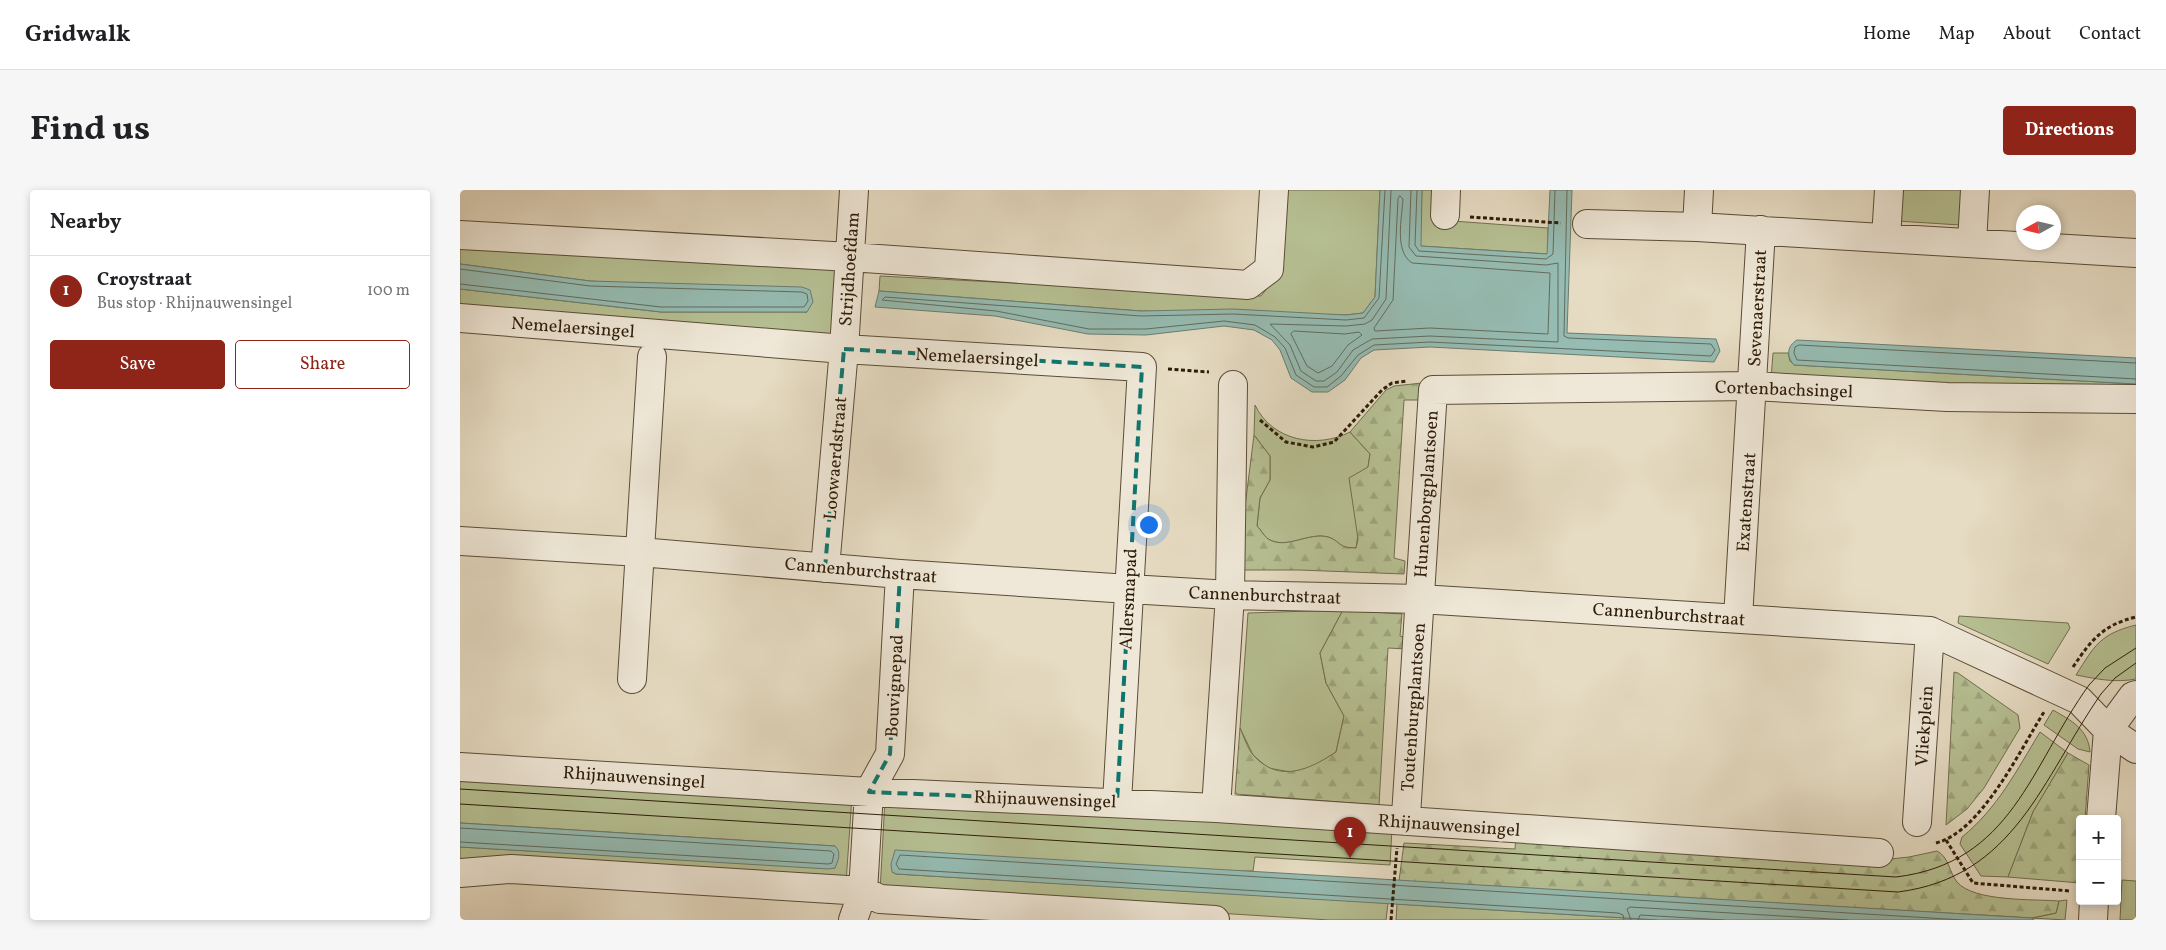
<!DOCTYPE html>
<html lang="en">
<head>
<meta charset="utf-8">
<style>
  body { margin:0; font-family:Vollkorn,serif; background:#f6f6f6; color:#202124 }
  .controls { position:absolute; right:15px; bottom:15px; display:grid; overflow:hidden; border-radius:5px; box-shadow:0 2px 8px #0003 }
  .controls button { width:45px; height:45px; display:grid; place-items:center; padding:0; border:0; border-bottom:1px solid #e0e0e0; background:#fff; color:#202124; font:25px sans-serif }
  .compass { position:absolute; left:1556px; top:15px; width:45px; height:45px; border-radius:50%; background:#fff; box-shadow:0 2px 8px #0003; rotate:262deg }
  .you { position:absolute; left:688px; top:334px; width:18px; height:18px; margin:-12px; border:4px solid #fff; border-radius:50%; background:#1a73e8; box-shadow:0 0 0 8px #1a73e833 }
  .badge { display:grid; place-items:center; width:32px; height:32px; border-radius:50%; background:#8f2418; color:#fff; font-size:16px; font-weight:700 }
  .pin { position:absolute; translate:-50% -41px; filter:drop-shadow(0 1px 2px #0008) }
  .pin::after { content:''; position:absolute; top:26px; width:18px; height:15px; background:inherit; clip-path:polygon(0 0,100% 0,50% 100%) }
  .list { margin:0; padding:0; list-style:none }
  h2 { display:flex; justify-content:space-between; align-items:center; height:65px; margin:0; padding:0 20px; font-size:21px }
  h2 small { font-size:16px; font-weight:400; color:#757577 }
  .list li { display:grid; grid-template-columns:32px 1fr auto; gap:15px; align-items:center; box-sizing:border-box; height:70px; padding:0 20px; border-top:1px solid #e0e0e0 }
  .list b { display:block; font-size:19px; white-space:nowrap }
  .list p { margin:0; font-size:16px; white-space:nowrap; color:#757577 }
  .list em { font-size:16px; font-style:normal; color:#757577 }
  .actions { display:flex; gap:10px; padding:15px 20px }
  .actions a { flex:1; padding:11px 0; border:1px solid #8f2418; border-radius:5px; text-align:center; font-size:18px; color:#8f2418 }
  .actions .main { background:#8f2418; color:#fff }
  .map { position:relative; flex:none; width:1676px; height:730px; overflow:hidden; border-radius:5px }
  header { display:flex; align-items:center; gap:30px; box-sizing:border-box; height:70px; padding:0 25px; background:#fff; border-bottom:1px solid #e0e0e0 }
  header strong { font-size:24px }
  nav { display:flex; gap:28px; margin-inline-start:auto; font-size:18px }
  .intro { display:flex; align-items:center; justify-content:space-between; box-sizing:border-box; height:120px; padding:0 30px }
  h1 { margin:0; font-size:35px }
  .button { padding:12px 22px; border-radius:5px; background:#8f2418; color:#fff; font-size:18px; font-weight:700 }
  main { display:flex; gap:30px; padding:0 30px }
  aside { flex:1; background:#fff; border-radius:5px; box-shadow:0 2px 8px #0003 }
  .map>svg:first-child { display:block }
  .green { fill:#b6c093; stroke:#726e4e }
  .forest { fill:url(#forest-firs); stroke:#726e4e }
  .water { fill:#96bcb3; stroke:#6c7c6f }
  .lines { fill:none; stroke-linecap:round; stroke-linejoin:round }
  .shore { stroke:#626c5e; stroke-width:1 }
  .minor-casing { stroke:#5b4c37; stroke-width:30 }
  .path { stroke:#2d1c08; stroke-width:3; stroke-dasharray:4 2.5; stroke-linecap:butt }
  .minor { stroke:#efe8d8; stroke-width:28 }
  .tram { stroke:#2d1c08; stroke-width:1 }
  .marked { fill:none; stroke:#0f766e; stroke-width:4; stroke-dasharray:10 6; stroke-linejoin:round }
  .labels { text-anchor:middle; stroke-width:5; stroke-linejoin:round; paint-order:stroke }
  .street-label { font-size:18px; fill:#2d1c08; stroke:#efe8d8 }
</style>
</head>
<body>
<header>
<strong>Gridwalk</strong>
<nav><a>Home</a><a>Map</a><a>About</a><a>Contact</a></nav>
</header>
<div class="intro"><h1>Find us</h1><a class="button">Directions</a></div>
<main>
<aside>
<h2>Nearby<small></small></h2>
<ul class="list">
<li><span class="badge">1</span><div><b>Croystraat</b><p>Bus stop · Rhijnauwensingel</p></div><em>100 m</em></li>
</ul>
<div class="actions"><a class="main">Save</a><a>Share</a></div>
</aside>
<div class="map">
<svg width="1676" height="730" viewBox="0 0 1676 730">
  <defs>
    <pattern id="forest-firs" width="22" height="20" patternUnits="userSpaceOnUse" patternTransform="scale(1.25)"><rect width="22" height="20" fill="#b6c093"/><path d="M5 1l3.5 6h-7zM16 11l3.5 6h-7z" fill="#9da47d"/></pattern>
  </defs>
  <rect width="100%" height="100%" fill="#e6dcc3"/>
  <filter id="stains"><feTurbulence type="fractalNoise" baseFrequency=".004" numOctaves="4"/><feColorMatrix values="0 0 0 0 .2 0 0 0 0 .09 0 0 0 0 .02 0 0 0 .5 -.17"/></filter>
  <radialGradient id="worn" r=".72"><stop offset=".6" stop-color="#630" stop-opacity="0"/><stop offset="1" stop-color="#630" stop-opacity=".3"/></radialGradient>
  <!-- green -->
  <path class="green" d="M 824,0 L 920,0 L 915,107 L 903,123 L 886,125 L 681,121 L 419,101 L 420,86 L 801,106 L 819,83 Z
    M 962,0 L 980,0 L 979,30 L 1088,38 L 1088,64 L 960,56 Z
    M 1439,0 L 1503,0 L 1500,35 L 1437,31 Z
    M 0,51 L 378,74 L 373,150 L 0,123 L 0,99 L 201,122 L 347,122 L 173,94 L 130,91 L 0,74 Z
    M 1313,163 L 1328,163 L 1330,171 L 1334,175 L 1676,194 L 1676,202 L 1311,189 Z
    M 795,215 C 812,251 857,259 890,242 L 910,264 L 896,358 C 877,358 882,352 868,347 C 849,342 828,359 810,350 C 805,348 801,340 797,336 L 800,308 L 810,290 L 810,266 L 794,245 Z
    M 883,420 L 860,463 L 866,493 L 884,526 L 876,562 L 853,577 L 831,582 L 808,578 L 793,565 L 780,538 L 788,423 Z
    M 1499,426 L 1608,433 L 1610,438 L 1588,474 L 1498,433 Z
    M 1676,435 L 1676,489 C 1655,493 1637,489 1616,485 C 1635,455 1640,444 1676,435 Z
    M 1593,520 C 1612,531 1628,539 1630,562 L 1618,559 L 1584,535 Z
    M 1580,542 L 1608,563 L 1573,622 L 1548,687 L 1521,686 L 1500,654 L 1502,647 C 1537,619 1557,580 1580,542 Z
    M 0,582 L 392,606 L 386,693 L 0,671 L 0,657 L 375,678 L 375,656 L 0,633 Z
    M 425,609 L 932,638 L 930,675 L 795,667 L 793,681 L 432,682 L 436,684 L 928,713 L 926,730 L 869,730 L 420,702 Z
    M 1662,690 L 1676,691 L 1676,730 L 1660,730 Z
    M 1607,710 L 1605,730 L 1572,728 L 1596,723 L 1599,711 Z
    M 937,714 L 1199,730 L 936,730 Z"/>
  <!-- forest -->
  <path class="forest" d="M 962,193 L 962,210 L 944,210 L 934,368 L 945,371 L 944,384 L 839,380 L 777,380 L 794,245 L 810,266 L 810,290 L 800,308 L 797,336 C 801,340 805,348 810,350 C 827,359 849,342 868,347 C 881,351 877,358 896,358 L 898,349 L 889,288 L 908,277 L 910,264 L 890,242 L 926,200 L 934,196 Z
    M 883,420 L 942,424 L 940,446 L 947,448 L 947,459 L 928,458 L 919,615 L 775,604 L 780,538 C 784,547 788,560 794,566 C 820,594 850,579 876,562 L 884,526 L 866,493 L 860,463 Z
    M 1494,482 L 1498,483 L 1558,525 L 1560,538 L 1524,598 L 1507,619 L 1486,635 Z
    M 1608,563 L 1629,575 L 1625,629 L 1620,629 L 1620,693 L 1548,687 L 1573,622 Z
    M 1056,646 L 1421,670 L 1449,667 L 1477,661 C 1489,667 1489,682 1497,692 C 1514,712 1574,709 1599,711 L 1596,723 L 1572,728 L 939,691 L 944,653 L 1055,659 Z"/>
  <!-- water -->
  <path class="water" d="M 920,0 L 962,0 L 961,56 L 1087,64 L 1090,0 L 1112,0 L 1107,143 L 1256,149 L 1260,161 L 1254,172 L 970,157 L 914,160 L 901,168 L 885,190 L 868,202 L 852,202 L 831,188 L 820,160 L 812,150 L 794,140 L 764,136 L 686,145 L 628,144 L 535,126 L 415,117 L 419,101 L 681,121 L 773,119 L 886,125 L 903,123 L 915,107 Z
    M 0,74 L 130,91 L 342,97 L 350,100 L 353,112 L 347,122 L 201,122 L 0,99 Z
    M 1337,150 L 1676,168 L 1676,194 L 1334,175 C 1326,166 1327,156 1337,150 Z
    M 0,633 L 375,656 C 382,662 378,671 375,678 L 368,679 L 0,657 Z
    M 435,660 L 1572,728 L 1574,730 L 1199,730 L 436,684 L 432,682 L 431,674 Z"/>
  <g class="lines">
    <!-- shore -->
    <path class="shore" d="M 925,0 L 919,108 L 904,128 L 886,130 L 773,124 L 681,126 L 425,107 L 422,110 L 536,121 L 629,139 L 686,139 L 764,131 L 795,135 L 815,147 L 825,158 L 836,185 L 854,197 L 867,197 L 881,186 L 898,165 L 914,155 L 970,152 L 1251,166 L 1255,160 L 1251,154 L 1108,148 L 1104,146 L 1107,0
      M 931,0 L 926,109 L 912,130 L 905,134 L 886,136 L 810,134 L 830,155 L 841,181 L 856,191 L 864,191 L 877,182 L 893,160 L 912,149 L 970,146 L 1098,152 L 1098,73 L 1086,75 L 956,66 L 949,57 L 951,0
      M 957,0 L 955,55 L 959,61 L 1086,69 L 1093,64 L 1095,0
      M 940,6 L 943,9 C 942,28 934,61 952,73 L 1090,83 L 1088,144 L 970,138 L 915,141 L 914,138 L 933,110 L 938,9 Z
      M 0,79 L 130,96 L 342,102 L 347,104 L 348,111 L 344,117 L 201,117 L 0,94
      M 834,141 L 885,144 L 899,142 L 902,145 L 888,155 L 872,176 L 858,183 L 847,176 L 831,144 Z
      M 1676,173 L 1339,155 L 1335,157 L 1334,163 L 1337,170 L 1676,189
      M 0,638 L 371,661 L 374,664 L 372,673 L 368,674 L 0,652
      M 1164,730 L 1163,725 L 1158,723 L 439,679 L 436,674 L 440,665 L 1503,730
      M 1171,730 L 1167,719 L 1170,717 L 1388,730
      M 1178,730 L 1180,725 L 1264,730"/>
    <!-- minor casing -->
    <g class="minor-casing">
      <path id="minor" d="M 1239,0 L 1237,37 L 1676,63
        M 985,25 L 986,0
        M 1127,34 L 1237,37
        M 0,45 L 390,67 L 788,95 L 809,79 L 814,0
        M 1426,48 L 1429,0
        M 1512,53 L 1515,0
        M 0,128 L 384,159 L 682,177 L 657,612
        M 0,351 L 180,362 L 440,384 L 669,399 L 770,405 L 960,409 L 1470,441 L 1619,510 L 1648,540 L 1676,559
        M 365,378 L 384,159 L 394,0
        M 1278,428 L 1301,40
        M 172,489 L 192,167
        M 1648,540 L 1673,506 L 1676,505
        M 0,577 L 409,602 L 756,618 L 1419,663
        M 756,618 L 770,405 L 773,195
        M 946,626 L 973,200 L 1293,196 L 1487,207 L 1676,209
        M 1641,629 L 1648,540
        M 1457,632 L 1470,441
        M 0,683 L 51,679 L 403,701 L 420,709 L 755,730
        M 393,730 L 403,701 L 409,602 L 430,564 L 440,384
        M 1633,730 L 1634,711"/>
    </g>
    <!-- path -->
    <path class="path" d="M 1010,27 L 1101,33
      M 708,179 L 749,182
      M 800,230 L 826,252 L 853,257 L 874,252 L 922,200 L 932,193 L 947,191
      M 1613,477 C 1632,449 1643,435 1676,427
      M 1486,650 L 1513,693 L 1610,701
      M 1476,653 C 1521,642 1560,560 1584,522
      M 931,730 L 937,658"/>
    <!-- minor -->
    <use href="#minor" class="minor"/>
    <!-- tram -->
    <path class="tram" d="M 0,599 L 1436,687 C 1552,673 1570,577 1629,495 L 1645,478 L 1676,458
      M 0,614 L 1438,702 C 1555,687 1582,589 1641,504 L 1655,488 L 1676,473"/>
  </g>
  <!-- marked area -->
  <path class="marked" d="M 384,159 L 682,177 L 657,612 L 409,602 L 430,564 L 440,384 L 365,378 Z"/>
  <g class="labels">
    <!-- street labels -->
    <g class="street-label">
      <text transform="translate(389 79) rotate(-86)" y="6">Strijdhoefdam</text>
      <text transform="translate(1297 118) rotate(-87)" y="6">Sevenaerstraat</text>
      <text transform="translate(113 137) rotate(4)" y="6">Nemelaersingel</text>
      <text transform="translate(517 167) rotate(3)" y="6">Nemelaersingel</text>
      <text transform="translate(1324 199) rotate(2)" y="6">Cortenbachsingel</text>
      <text transform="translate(375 268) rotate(-85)" y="6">Loowaerdstraat</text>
      <text transform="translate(966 304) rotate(-86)" y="6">Hunenborgplantsoen</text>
      <text transform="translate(1286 312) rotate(-86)" y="6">Exatenstraat</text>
      <text transform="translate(401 380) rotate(5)" y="6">Cannenburchstraat</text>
      <text transform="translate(805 405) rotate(2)" y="6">Cannenburchstraat</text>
      <text transform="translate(668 409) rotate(-87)" y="6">Allersmapad</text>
      <text transform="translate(1209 424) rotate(4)" y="6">Cannenburchstraat</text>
      <text transform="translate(434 496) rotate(-87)" y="6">Bouvignepad</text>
      <text transform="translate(953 517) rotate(-86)" y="6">Toutenburgplantsoen</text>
      <text transform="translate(1464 536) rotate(-86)" y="6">Vliekplein</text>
      <text transform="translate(174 587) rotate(4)" y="6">Rhijnauwensingel</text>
      <text transform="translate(585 609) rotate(2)" y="6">Rhijnauwensingel</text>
      <text transform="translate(989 635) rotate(4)" y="6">Rhijnauwensingel</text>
    </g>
  </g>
  <rect width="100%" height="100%" filter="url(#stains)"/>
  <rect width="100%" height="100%" fill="url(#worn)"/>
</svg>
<div class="controls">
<button>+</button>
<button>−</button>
</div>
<svg class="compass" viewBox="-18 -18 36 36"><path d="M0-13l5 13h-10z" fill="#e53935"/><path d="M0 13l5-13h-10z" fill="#757577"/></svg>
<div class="you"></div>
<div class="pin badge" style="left:890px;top:668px">1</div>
</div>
</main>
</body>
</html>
